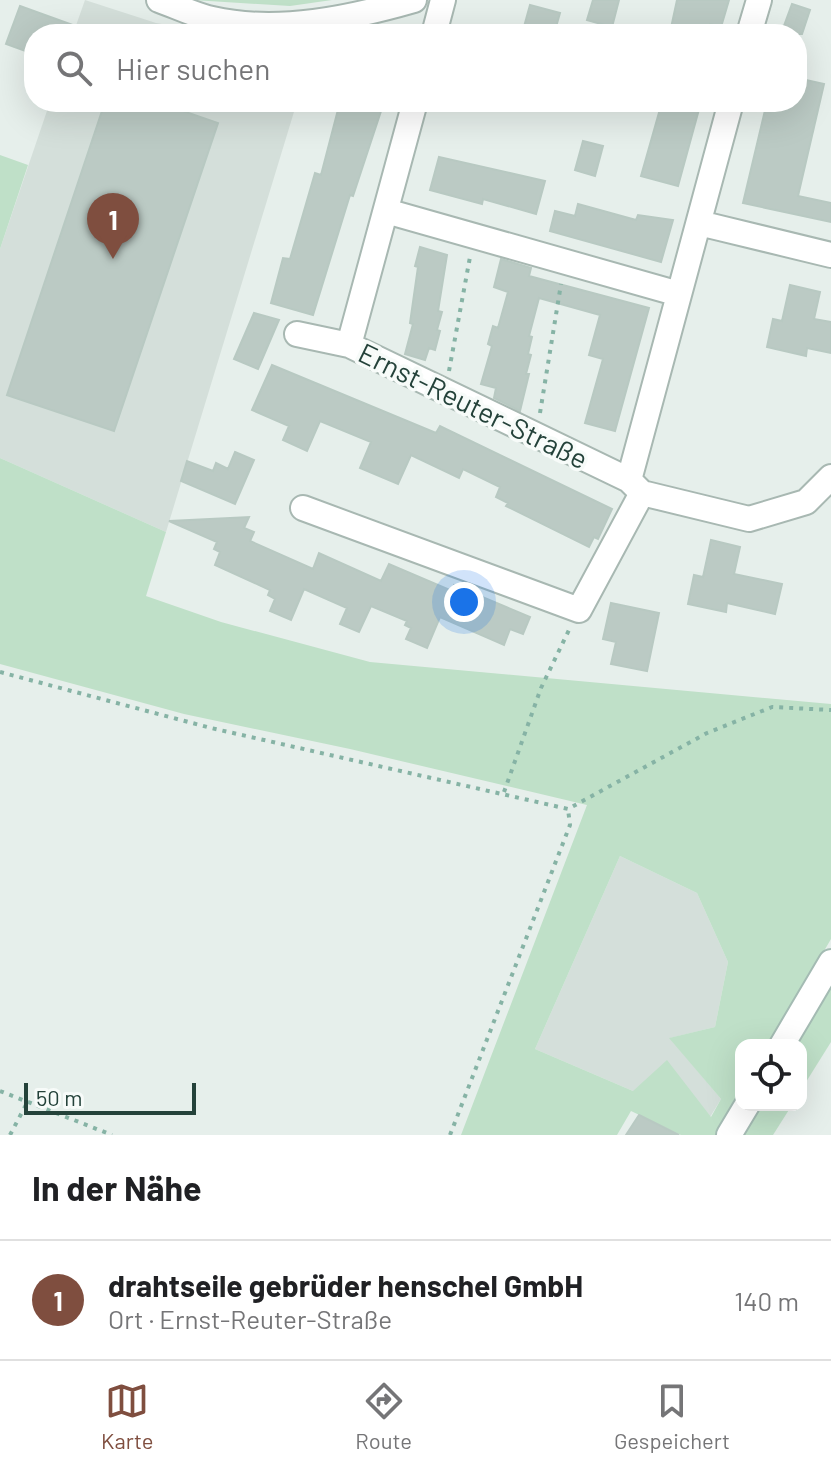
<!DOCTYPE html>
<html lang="de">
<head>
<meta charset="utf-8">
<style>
  body { margin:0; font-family:Barlow,sans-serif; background:#f2f2f2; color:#202124 }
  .controls { position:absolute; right:24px; bottom:24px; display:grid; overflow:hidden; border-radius:16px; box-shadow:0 8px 32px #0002 }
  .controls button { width:72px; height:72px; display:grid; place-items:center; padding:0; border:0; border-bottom:2px solid #e0e0e0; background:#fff; color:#202124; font:40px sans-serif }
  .scale { position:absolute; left:24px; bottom:20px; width:172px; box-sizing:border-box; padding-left:8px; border:4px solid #24423a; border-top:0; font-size:22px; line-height:28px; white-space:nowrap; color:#24423a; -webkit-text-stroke:6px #f7fbf9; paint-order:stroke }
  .you { position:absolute; left:464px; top:602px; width:28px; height:28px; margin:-20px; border:6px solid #fff; border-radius:50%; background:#1a73e8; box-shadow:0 0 0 12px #1a73e833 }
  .badge { display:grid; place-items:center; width:52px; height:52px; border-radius:50%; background:#7f4e3f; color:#fff; font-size:26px; font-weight:700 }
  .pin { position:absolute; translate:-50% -66px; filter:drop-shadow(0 2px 4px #0008) }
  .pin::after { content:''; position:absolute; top:42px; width:28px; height:24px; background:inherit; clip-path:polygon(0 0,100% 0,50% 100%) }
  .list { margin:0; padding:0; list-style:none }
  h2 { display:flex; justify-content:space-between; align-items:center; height:104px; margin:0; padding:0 32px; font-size:34px }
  h2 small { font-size:26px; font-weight:400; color:#757577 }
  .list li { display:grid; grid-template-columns:52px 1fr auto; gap:24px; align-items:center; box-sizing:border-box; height:120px; padding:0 32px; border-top:2px solid #e0e0e0 }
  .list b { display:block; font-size:30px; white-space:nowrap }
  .list p { margin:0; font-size:26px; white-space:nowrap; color:#757577 }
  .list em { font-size:26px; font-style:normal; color:#757577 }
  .icon { flex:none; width:44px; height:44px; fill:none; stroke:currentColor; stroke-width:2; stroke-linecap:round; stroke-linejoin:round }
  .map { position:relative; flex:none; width:831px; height:1135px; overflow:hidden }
  .search { position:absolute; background:#fff; box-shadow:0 8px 32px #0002; left:24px; right:24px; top:24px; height:88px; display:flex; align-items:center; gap:20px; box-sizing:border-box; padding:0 28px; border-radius:32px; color:#757577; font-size:30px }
  .sheet { height:224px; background:#fff }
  nav { display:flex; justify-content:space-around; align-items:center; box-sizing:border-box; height:112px; border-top:2px solid #e0e0e0; background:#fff; font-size:22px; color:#757577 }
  nav a { display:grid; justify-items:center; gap:4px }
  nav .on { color:#7f4e3f }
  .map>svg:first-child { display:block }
  .built { fill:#d4dfda }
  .green { fill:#bfe0c8; fill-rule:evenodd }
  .building { fill:#bbcac4; stroke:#b8c9c2; stroke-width:2 }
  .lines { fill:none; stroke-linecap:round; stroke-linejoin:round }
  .minor-casing { stroke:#a8b8b2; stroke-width:28 }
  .secondary-casing { stroke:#a4bbb3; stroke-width:28 }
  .path { stroke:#86b3a5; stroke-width:4; stroke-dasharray:4 6; stroke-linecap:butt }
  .minor { stroke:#fff; stroke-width:24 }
  .secondary { stroke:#fff; stroke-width:24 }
  .labels { text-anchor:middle; stroke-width:7; stroke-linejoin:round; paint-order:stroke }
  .street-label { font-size:28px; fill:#24423a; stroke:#f7fbf9 }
</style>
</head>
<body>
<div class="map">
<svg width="831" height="1135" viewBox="0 0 831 1135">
  <rect width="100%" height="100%" fill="#e6efeb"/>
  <!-- built -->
  <path class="built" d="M 85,0 L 156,23 L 220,34 L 73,34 Z
    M 50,102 L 297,102 L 166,532 L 0,458 L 0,249 Z
    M 620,856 L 697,893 L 728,962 L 715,1027 L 670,1038 L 721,1099 L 710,1117 L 633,1091 L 535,1049 Z"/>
  <!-- green -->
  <path class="green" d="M 193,0 L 332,0 L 290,6 Z
    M 0,155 L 28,165 L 0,249 Z
    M 0,458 L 166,532 L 146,596 L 221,622 L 370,662 L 831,704 L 831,939 L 769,1045 L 741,1045 L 741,1094 L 717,1135 L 681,1135 L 631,1111 L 617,1135 L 461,1135 L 587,805 L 350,749 L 184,714 L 0,664 ZM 620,856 L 697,893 L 728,962 L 715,1027 L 669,1038 L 721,1099 L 711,1117 L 667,1060 L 633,1091 L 535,1049 Z
    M 831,986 L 831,1042 L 801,1090 L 801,1045 L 797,1045 Z
    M 762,1105 L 792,1105 L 773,1135 L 744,1135 Z"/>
  <!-- building -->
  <path class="building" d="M 593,0 L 619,0 L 612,27 L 587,20 Z
    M 677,0 L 729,0 L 721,27 L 710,24 L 708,34 L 671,28 Z
    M 792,4 L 810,10 L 802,34 L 781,34 Z
    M 530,5 L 560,13 L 554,34 L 522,34 Z
    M 20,6 L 92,32 L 92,34 L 34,34 L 34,54 L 6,44 Z
    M 797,78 L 824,84 L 798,196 L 831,203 L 831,222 L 743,203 L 767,102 L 797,102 Z
    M 105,102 L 157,102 L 218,123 L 114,431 L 7,395 Z
    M 340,102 L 381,102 L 381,111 L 353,196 L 350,195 L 313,315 L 271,303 L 283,258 L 290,259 L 315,173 L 321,175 Z
    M 662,102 L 701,102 L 678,186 L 641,176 Z
    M 583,141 L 603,146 L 595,176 L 575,170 Z
    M 439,157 L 545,181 L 536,214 L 483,199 L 482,204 L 430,190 Z
    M 578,204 L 636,220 L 638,215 L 673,220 L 661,262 L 550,231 L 555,211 L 575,216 Z
    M 420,247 L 447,255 L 438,311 L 442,312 L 437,330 L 440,331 L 435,350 L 429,348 L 425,360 L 405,354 L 413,324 L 410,323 L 418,267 L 415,266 Z
    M 501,259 L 531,268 L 529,276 L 649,308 L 615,431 L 585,423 L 603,359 L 589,355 L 600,315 L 539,298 L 529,336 L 532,337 L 528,354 L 531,355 L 526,374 L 529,374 L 520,411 L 494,398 L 496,388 L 481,384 L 492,346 L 488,344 L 493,326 L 498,328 L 508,292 L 494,287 Z
    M 790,285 L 820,292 L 814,319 L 831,322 L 831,353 L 807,348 L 806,356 L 767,347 L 773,319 L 782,321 Z
    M 254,313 L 279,320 L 258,369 L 234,359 Z
    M 272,365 L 436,433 L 440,426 L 612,509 L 598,539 L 594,537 L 589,547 L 506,506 L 508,503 L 496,497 L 500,487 L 463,469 L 459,478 L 411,455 L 398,484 L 360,468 L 371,442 L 320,421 L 307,451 L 283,440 L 289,426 L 252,410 Z
    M 235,452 L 254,460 L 235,504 L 181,481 L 187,461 L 213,471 L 216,463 L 228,469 Z
    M 249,517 L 244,528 L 254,532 L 250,541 L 313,569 L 319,553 L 381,581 L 389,564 L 452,591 L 454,585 L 530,617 L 523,634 L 510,629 L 504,645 L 440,617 L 427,648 L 406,639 L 411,628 L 405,625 L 407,621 L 371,606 L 359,632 L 340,624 L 347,608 L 304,589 L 291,620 L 270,611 L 275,599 L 268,595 L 270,590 L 215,565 L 220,552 L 214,549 L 217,542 L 169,521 Z
    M 711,540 L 740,547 L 734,574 L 782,584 L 775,614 L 727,603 L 726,612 L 688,604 L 694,575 L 703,577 Z
    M 611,603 L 659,613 L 647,671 L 611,664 L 616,642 L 603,639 Z
    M 639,1115 L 679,1135 L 626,1135 Z"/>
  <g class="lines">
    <!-- minor casing -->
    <g class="minor-casing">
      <path id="minor" d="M 159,0 C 176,6 194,15 212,19 C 278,34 351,18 414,0
        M 434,34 L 443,0
        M 749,34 L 759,0
        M 386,211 L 679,294
        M 699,223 L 831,255
        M 297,334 L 349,345 L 629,480 L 639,490
        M 349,345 L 415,102
        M 629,480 L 731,102
        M 642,493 L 749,519 L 806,502 L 831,477
        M 303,508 L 579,610 L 642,493"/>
    </g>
    <!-- secondary casing -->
    <g class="secondary-casing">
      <path id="secondary" d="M 782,1045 L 831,962
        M 729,1135 L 747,1105"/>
    </g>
    <!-- path -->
    <path class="path" d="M 449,371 L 470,257
      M 540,413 L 561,284
      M 0,672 L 211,728 L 568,809 L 707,733 L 772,707 L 831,710
      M 504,792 L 541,688 L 569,630
      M 0,1091 L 112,1135
      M 10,1135 L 28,1101
      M 450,1135 L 570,825 L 568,809"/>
    <!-- minor -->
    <use href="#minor" class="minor"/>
    <!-- secondary -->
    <use href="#secondary" class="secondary"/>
  </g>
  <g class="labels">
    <!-- street labels -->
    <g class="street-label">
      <text transform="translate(473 406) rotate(26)" y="10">Ernst-Reuter-Straße</text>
    </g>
  </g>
</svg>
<div class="controls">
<button><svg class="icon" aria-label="locate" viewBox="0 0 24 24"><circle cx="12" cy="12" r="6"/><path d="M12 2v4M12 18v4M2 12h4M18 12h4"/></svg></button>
</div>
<div class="scale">50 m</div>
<div class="you"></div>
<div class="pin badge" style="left:113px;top:259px">1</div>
<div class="search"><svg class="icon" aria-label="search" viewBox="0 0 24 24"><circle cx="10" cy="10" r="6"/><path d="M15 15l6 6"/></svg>Hier suchen</div>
</div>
<section class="sheet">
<h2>In der Nähe<small></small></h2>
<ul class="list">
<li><span class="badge">1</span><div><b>drahtseile gebrüder henschel GmbH</b><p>Ort · Ernst-Reuter-Straße</p></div><em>140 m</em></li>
</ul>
</section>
<nav>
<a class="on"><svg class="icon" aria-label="map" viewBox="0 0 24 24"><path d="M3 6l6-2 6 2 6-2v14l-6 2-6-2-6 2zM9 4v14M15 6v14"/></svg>Karte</a>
<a><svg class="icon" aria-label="directions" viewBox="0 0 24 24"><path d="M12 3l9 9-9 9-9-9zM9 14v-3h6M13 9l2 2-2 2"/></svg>Route</a>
<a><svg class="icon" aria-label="saved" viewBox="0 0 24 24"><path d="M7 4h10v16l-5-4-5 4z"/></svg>Gespeichert</a>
</nav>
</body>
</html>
